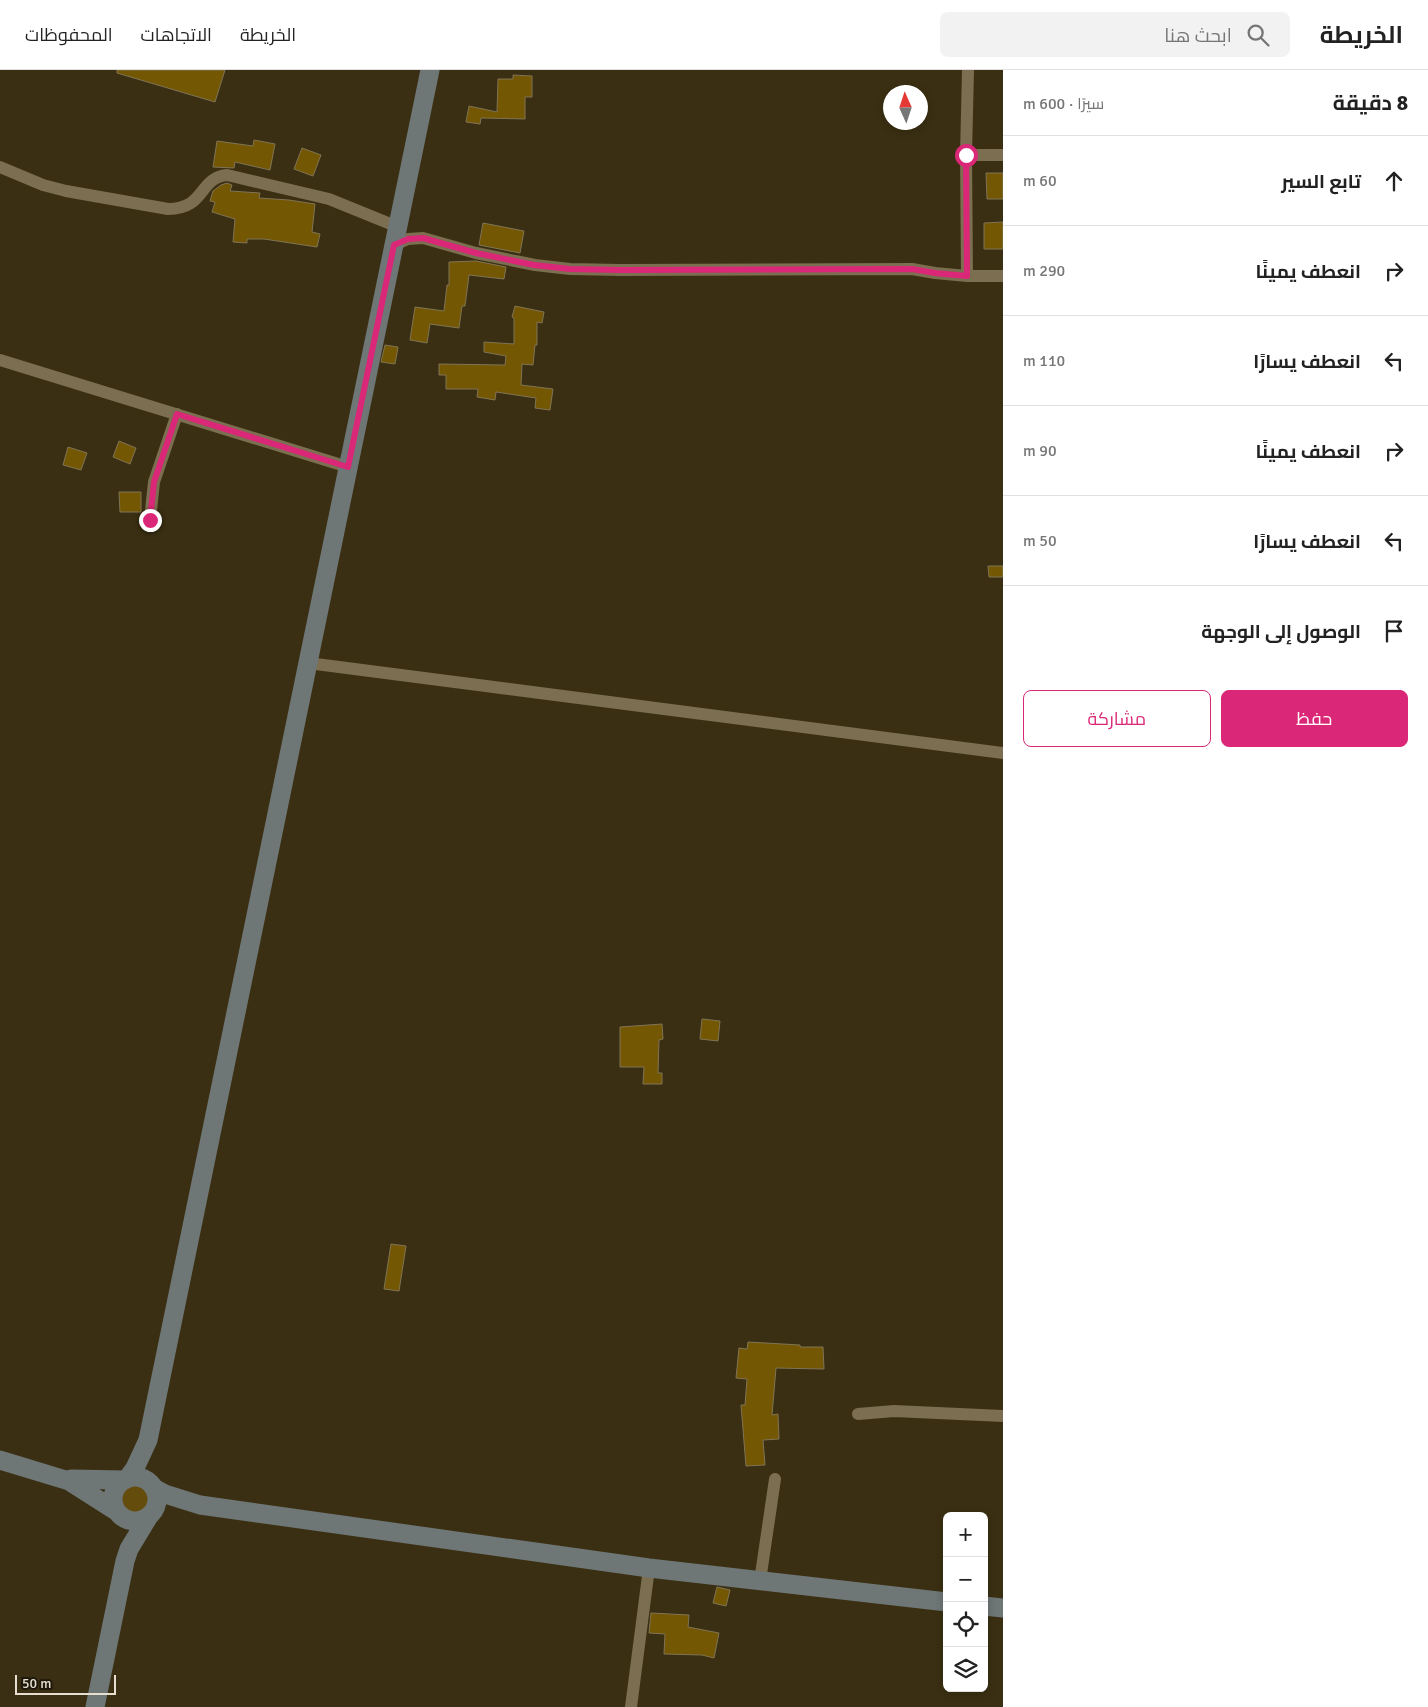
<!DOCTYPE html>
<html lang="ar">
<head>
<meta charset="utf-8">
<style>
  body { margin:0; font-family:Signika,Cairo,sans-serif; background:#f2f2f2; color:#222; direction:rtl }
  .controls { position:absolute; right:15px; bottom:15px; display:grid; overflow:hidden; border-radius:8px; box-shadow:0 2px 8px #0003 }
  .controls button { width:45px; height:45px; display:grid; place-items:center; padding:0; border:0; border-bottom:1px solid #e0e0e0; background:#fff; color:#222; font:25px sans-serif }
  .compass { position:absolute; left:883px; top:15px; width:45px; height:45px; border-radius:50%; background:#fff; box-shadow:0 2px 8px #0003; rotate:357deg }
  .scale { position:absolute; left:15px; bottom:12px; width:101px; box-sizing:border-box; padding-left:5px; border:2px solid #e6dfcf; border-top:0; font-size:14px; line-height:18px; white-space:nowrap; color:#e6dfcf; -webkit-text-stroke:4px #1d180b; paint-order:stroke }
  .stop { position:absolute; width:15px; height:15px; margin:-11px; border:4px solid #db2777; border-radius:50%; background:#fff }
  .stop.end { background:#db2777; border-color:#fff; box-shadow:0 1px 5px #0008 }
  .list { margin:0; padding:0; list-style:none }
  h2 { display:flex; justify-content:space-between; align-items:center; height:65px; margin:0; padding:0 20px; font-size:21px }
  h2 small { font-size:16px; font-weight:400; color:#767676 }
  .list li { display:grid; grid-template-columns:32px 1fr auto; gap:15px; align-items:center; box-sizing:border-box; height:90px; padding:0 20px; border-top:1px solid #e0e0e0 }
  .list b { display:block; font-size:19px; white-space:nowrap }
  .list em { font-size:16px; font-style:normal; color:#767676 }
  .actions { display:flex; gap:10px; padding:15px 20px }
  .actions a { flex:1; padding:11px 0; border:1px solid #db2777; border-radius:8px; text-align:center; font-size:18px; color:#db2777 }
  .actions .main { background:#db2777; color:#fff }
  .icon { flex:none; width:28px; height:28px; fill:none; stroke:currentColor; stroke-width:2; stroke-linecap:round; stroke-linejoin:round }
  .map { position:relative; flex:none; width:1003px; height:1637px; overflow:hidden; direction:ltr }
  header { display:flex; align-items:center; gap:30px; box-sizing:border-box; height:70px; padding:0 25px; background:#fff; border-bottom:1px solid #e0e0e0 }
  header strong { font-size:24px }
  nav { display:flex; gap:28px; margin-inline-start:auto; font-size:18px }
  .search { width:350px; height:45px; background:#f2f2f2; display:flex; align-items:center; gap:12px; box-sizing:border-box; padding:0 18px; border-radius:8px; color:#767676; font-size:19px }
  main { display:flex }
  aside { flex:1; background:#fff }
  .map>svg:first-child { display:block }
  .green { fill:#644c0c }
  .building { fill:#735702; stroke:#817456 }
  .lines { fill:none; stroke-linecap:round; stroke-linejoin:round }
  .street { stroke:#7c6e50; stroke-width:12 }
  .secondary { stroke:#6e7676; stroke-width:19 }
  .route { stroke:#db2777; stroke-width:6 }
</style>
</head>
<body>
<header>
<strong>الخريطة</strong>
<div class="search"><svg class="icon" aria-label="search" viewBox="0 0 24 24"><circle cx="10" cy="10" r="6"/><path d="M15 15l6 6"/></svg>ابحث هنا</div>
<nav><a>الخريطة</a><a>الاتجاهات</a><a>المحفوظات</a></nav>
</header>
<main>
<aside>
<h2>8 دقيقة<small>سيرًا · 600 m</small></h2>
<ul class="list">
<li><svg class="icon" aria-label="ahead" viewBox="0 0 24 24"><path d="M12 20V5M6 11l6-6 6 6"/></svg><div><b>تابع السير</b></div><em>60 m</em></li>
<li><svg class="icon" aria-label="right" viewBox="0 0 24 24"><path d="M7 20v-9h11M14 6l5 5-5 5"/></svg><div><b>انعطف يمينًا</b></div><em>290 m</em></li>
<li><svg class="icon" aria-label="left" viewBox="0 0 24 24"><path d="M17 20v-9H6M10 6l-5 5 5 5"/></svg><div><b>انعطف يسارًا</b></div><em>110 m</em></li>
<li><svg class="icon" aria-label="right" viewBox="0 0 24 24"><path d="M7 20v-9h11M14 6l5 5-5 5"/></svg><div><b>انعطف يمينًا</b></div><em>90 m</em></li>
<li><svg class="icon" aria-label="left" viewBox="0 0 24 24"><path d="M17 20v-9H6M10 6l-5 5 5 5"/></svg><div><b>انعطف يسارًا</b></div><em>50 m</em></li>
<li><svg class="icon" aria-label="arrive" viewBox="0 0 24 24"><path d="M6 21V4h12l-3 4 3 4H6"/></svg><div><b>الوصول إلى الوجهة</b></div></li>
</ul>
<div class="actions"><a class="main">حفظ</a><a>مشاركة</a></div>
</aside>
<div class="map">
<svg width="1003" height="1637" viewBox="0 0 1003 1637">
  <rect width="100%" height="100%" fill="#3a2f12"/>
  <!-- green -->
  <path class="green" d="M119 1429a16 16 0 1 1 32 0a16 16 0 1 1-32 0Z"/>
  <!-- building -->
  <path class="building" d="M 117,0 L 225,0 L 215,32 L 117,3 Z
    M 513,5 L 532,6 L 532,27 L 525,27 L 525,49 L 481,48 L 480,54 L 466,52 L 469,36 L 497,42 L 498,9 L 513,9 Z
    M 254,70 L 275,74 L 270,100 L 235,92 L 234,98 L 213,97 L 217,71 L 253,76 Z
    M 302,78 L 321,85 L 313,106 L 294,99 Z
    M 986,103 L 1003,103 L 1003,129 L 987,129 Z
    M 227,113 L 232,115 L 230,121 L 260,123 L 259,128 L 289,130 L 315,134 L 312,162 L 320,164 L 317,177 L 264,169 L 247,169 L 247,173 L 233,172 L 235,149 L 212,142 L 215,132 L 210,131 L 213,121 L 221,115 Z
    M 1003,152 L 1003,179 L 984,179 L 984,153 Z
    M 483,153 L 524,161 L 520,183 L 479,175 Z
    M 476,191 L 506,197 L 504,209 L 469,205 L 465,236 L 462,236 L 459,258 L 430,254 L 427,273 L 410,270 L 415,237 L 444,241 L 447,215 L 449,215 L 449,192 Z
    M 515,236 L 544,242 L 542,253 L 537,252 L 537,275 L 535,275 L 533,295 L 522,294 L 521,315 L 553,319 L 550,340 L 535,338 L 536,328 L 496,322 L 495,330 L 477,327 L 478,319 L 446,319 L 446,305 L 439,305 L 439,294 L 505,295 L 506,286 L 484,282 L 484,272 L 514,274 L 514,248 L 512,247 Z
    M 385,275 L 398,277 L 395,294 L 381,292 Z
    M 119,371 L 136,378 L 130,394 L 113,387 Z
    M 68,377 L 87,383 L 81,400 L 63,395 Z
    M 119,422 L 141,422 L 141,442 L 120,442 Z
    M 988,496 L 1003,496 L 1003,507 L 989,507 Z
    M 702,949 L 720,951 L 718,971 L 700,969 Z
    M 662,954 L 663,969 L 659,970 L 658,1003 L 662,1003 L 662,1014 L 643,1014 L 644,997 L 620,997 L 620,957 Z
    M 391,1174 L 406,1176 L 399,1221 L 384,1219 Z
    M 748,1272 L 800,1275 L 800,1277 L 823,1277 L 824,1299 L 776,1298 L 772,1345 L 778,1344 L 779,1369 L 763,1370 L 765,1395 L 746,1396 L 741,1335 L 745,1335 L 747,1309 L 736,1308 L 739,1278 L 747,1279 Z
    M 717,1517 L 730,1520 L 726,1536 L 713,1533 Z
    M 651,1543 L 689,1545 L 688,1557 L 719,1563 L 714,1588 L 702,1585 L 664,1584 L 665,1564 L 649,1563 Z"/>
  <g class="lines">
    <!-- street -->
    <path class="street" d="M 968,0 L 966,85 L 967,206 L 1003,206
      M 966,85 L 1003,85
      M 0,97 L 43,115 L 66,121 L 168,139 C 206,139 198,108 227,105 L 329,129 L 398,157
      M 394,175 L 408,169 L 423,168 L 476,183 L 535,195 L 570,199 L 620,200 L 912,199 L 935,203 L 967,206
      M 0,290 L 348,397
      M 150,450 L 154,412 L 177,344
      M 308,593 L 1003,683
      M 858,1344 L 894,1341 L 1003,1346
      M 760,1511 L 775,1409
      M 631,1637 L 649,1498"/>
    <!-- secondary -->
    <path class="secondary" d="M 0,1390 L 69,1411 L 116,1441
      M113 1429a22 22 0 1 1 44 0a22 22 0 1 1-44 0Z
      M 71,1409 L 125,1410
      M 127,1409 L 135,1398 L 148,1370 L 430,0
      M 154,1418 L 165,1424 L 200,1435 L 649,1498 L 947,1532
      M 984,1536 L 1003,1538
      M 95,1637 L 125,1491 L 129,1479 L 149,1446"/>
  </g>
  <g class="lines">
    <!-- route -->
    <path class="route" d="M 150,450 L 154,412 L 177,344 L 348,397 L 394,175 L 408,169 L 423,168 L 476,183 L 534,195 L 570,199 L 620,200 L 912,199 L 935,203 L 967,206 L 966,85"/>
  </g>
</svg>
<div class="controls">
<button>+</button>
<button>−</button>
<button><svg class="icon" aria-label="locate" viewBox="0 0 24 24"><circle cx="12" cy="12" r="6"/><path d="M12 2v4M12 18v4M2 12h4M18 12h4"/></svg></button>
<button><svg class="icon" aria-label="layers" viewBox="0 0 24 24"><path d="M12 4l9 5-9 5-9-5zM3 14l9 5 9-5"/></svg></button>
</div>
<svg class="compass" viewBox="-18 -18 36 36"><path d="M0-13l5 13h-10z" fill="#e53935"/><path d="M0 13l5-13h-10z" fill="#767676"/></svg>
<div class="scale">50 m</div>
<div class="stop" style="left:966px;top:85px"></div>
<div class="stop end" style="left:150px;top:450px"></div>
</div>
</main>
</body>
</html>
